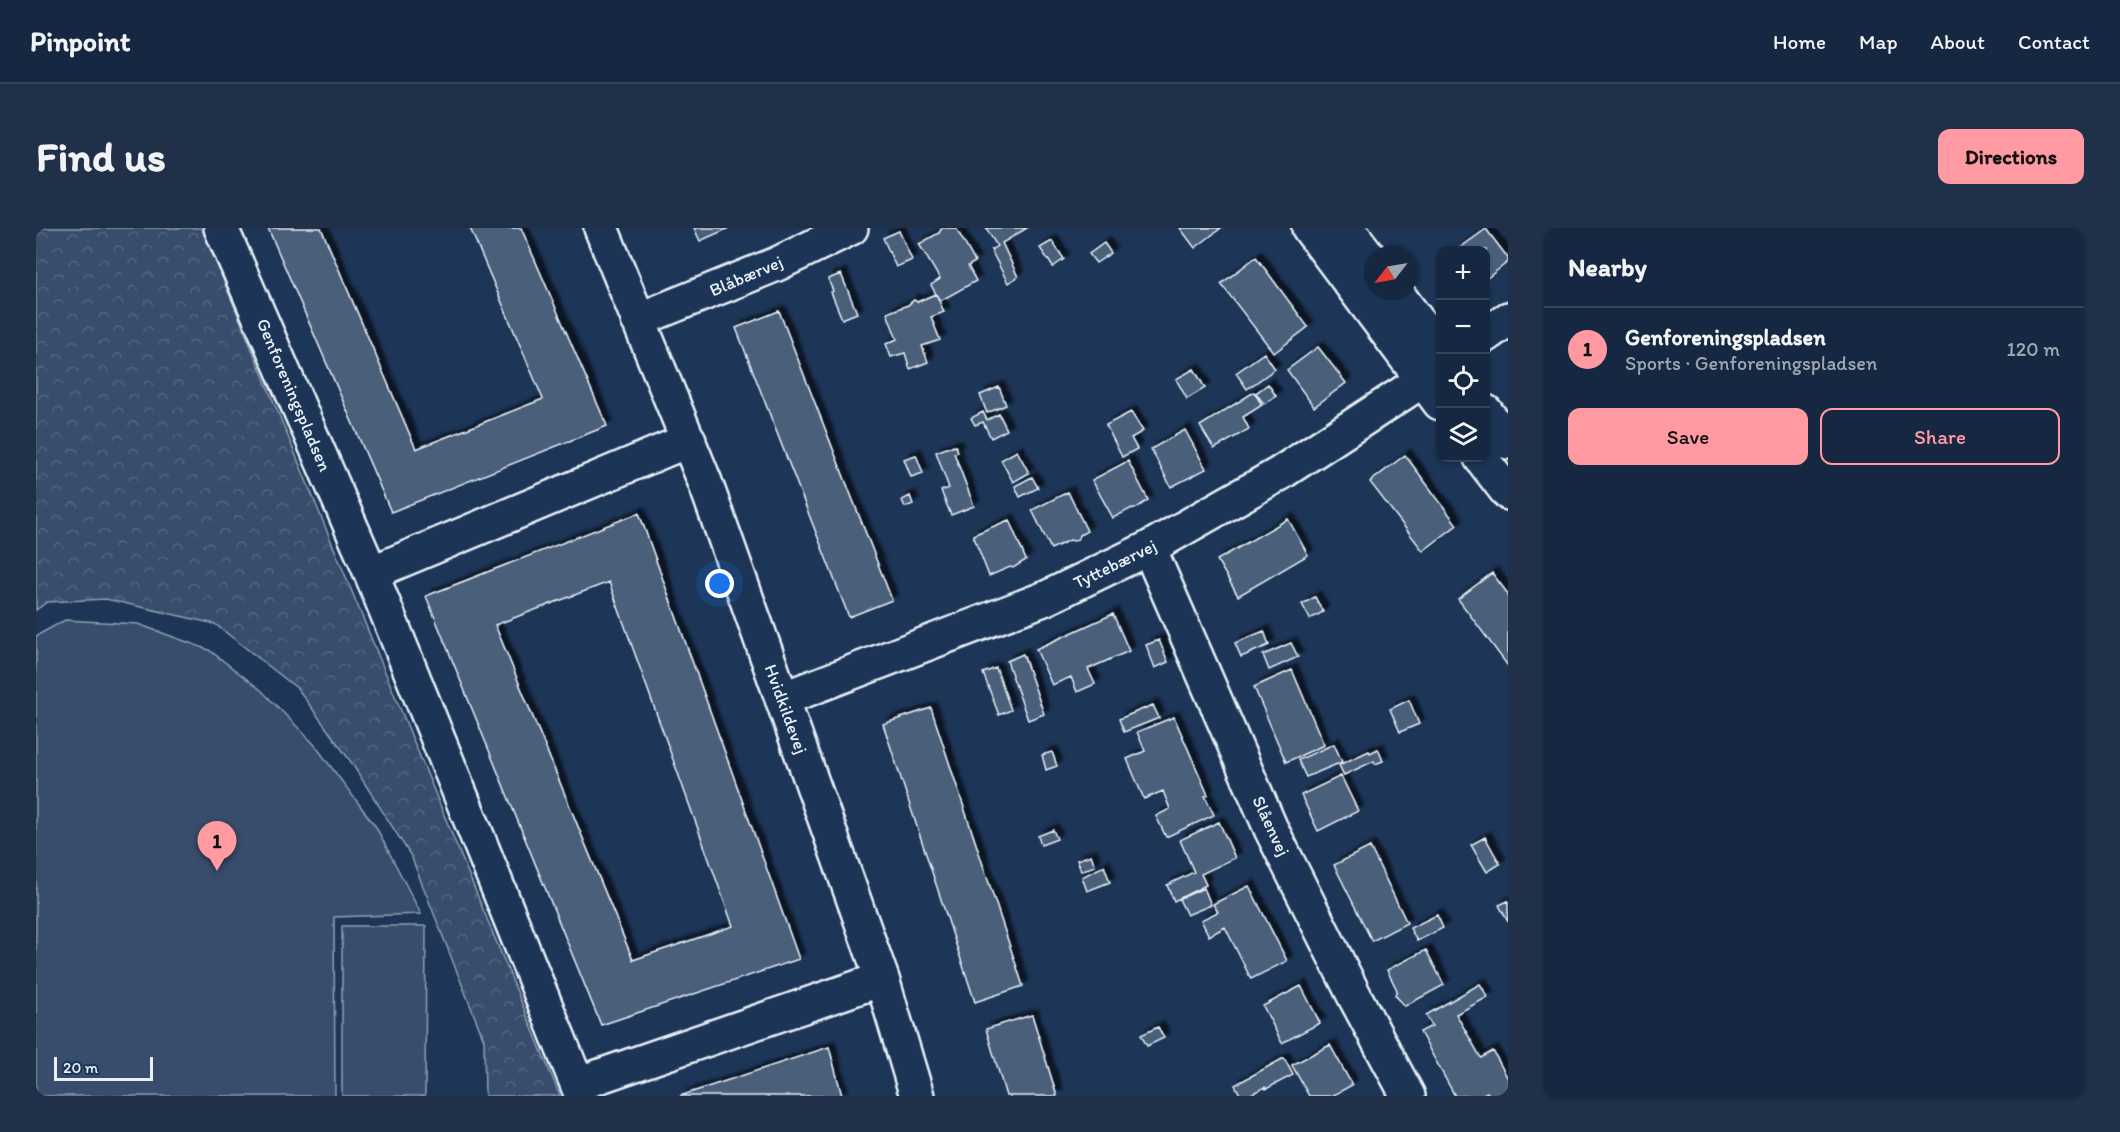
<!DOCTYPE html>
<html lang="en">
<head>
<meta charset="utf-8">
<style>
  body { margin:0; font-family:Itim,sans-serif; background:#1f3048; color:#f1f3f6 }
  .controls { position:absolute; right:18px; top:18px; display:grid; overflow:hidden; border-radius:12px; box-shadow:0 2px 4px #0004 }
  .controls button { width:54px; height:54px; display:grid; place-items:center; padding:0; border:0; border-bottom:2px solid #35445a; background:#162841; color:#f1f3f6; font:30px sans-serif }
  .compass { position:absolute; left:1328px; top:18px; width:54px; height:54px; border-radius:50%; background:#162841; box-shadow:0 2px 4px #0004; rotate:239deg }
  .scale { position:absolute; left:18px; bottom:15px; width:99px; box-sizing:border-box; padding-left:6px; border:3px solid #e8f1f8; border-top:0; font-size:16px; line-height:21px; white-space:nowrap; color:#e8f1f8; -webkit-text-stroke:4px #1d3557; paint-order:stroke }
  .you { position:absolute; left:684px; top:356px; width:21px; height:21px; margin:-15px; border:4px solid #fff; border-radius:50%; background:#1a73e8; box-shadow:0 0 0 9px #1a73e833 }
  .badge { display:grid; place-items:center; width:39px; height:39px; border-radius:50%; background:#ff9aa2; color:#111; font-size:20px; font-weight:700 }
  .pin { position:absolute; translate:-50% -50px; filter:drop-shadow(0 2px 3px #0008) }
  .pin::after { content:''; position:absolute; top:32px; width:21px; height:18px; background:inherit; clip-path:polygon(0 0,100% 0,50% 100%) }
  .list { margin:0; padding:0; list-style:none }
  h2 { display:flex; justify-content:space-between; align-items:center; height:78px; margin:0; padding:0 24px; font-size:26px }
  h2 small { font-size:20px; font-weight:400; color:#9ea6b1 }
  .list li { display:grid; grid-template-columns:39px 1fr auto; gap:18px; align-items:center; box-sizing:border-box; height:84px; padding:0 24px; border-top:2px solid #35445a }
  .list b { display:block; font-size:22px; white-space:nowrap }
  .list p { margin:0; font-size:20px; white-space:nowrap; color:#9ea6b1 }
  .list em { font-size:20px; font-style:normal; color:#9ea6b1 }
  .actions { display:flex; gap:12px; padding:18px 24px }
  .actions a { flex:1; padding:14px 0; border:2px solid #ff9aa2; border-radius:12px; text-align:center; font-size:21px; color:#ff9aa2 }
  .actions .main { background:#ff9aa2; color:#111 }
  .icon { flex:none; width:33px; height:33px; fill:none; stroke:currentColor; stroke-width:2; stroke-linecap:round; stroke-linejoin:round }
  .map { position:relative; flex:none; width:1472px; height:868px; overflow:hidden; border-radius:12px }
  header { display:flex; align-items:center; gap:36px; box-sizing:border-box; height:84px; padding:0 30px; background:#162841; border-bottom:2px solid #35445a }
  header strong { font-size:28px }
  nav { display:flex; gap:33px; margin-inline-start:auto; font-size:21px }
  .intro { display:flex; align-items:center; justify-content:space-between; box-sizing:border-box; height:144px; padding:0 36px }
  h1 { margin:0; font-size:42px }
  .button { padding:15px 27px; border-radius:12px; background:#ff9aa2; color:#111; font-size:21px; font-weight:700 }
  main { display:flex; gap:36px; padding:0 36px }
  aside { flex:1; background:#162841; border-radius:12px; box-shadow:0 2px 4px #0004 }
  .map>svg:first-child { display:block }
  .forest { fill:url(#forest-crowns); stroke:#909fb2; stroke-width:1.5 }
  .garden { fill:#374d6c; stroke:#909fb2; stroke-width:1.5 }
  .building { fill:#495e7a; stroke:#e8f1f8; stroke-width:1.5; fill-rule:evenodd; filter:url(#shadow) }
  .lines { fill:none; stroke-linecap:round; stroke-linejoin:round }
  .minor-casing { stroke:#e8f1f8; stroke-width:38 }
  .minor { stroke:#1d3557; stroke-width:33 }
  .labels { text-anchor:middle; stroke-width:5; stroke-linejoin:round; paint-order:stroke }
  .street-label { font-size:18px; fill:#e8f1f8; stroke:#1d3557 }
</style>
</head>
<body>
<header>
<strong>Pinpoint</strong>
<nav><a>Home</a><a>Map</a><a>About</a><a>Contact</a></nav>
</header>
<div class="intro"><h1>Find us</h1><a class="button">Directions</a></div>
<main>
<div class="map">
<svg width="1472" height="868" viewBox="0 0 1472 868">
  <defs>
    <pattern id="forest-crowns" width="20" height="18" patternUnits="userSpaceOnUse" patternTransform="scale(1.5)"><rect width="20" height="18" fill="#374d6c"/><path d="M2 6a3 3 0 1 1 6 0M12 15a3 3 0 1 1 6 0" fill="none" stroke="#546782"/></pattern>
    <filter id="shadow"><feDropShadow dx="5.5" dy="-5.5" stdDeviation="1.5" flood-color="#0009"/></filter>
  </defs>
  <rect width="100%" height="100%" fill="#1d3557"/>
  <filter id="ink" filterUnits="userSpaceOnUse"><feTurbulence type="fractalNoise" baseFrequency=".0167" numOctaves="2"/><feDisplacementMap in="SourceGraphic" scale="12" xChannelSelector="R" yChannelSelector="G"/><feConvolveMatrix kernelMatrix="1 2 1 2 8 2 1 2 1" color-interpolation-filters="sRGB"/></filter>
  <g filter="url(#ink)">
    <!-- forest -->
    <path class="forest" d="M 0,0 L 166,0 L 524,868 L 449,868 L 448,812 L 375,628 L 315,534 L 262,461 L 179,396 L 70,371 L 11,374 L 0,382 Z"/>
    <!-- garden -->
    <path class="garden" d="M 29,392 L 102,396 L 173,422 L 225,462 L 278,516 L 340,599 L 385,686 L 298,689 L 299,868 L 0,868 L 0,408 Z
      M 306,698 L 390,698 L 389,868 L 306,868 Z"/>
    <!-- building -->
    <path class="building" d="M 232,0 L 285,0 L 380,221 L 507,171 L 434,0 L 485,0 L 571,198 L 355,284 Z
      M 658,0 L 693,0 L 664,13 Z
      M 906,0 L 920,0 L 939,34 L 932,38 L 940,53 L 904,73 L 895,57 L 904,51 L 883,16 L 903,5 Z
      M 950,0 L 991,0 L 966,15 L 982,49 L 972,55 L 955,22 L 961,18 Z
      M 1144,0 L 1185,0 L 1159,20 Z
      M 1450,1 L 1472,30 L 1472,34 L 1450,51 L 1450,22 L 1421,22 Z
      M 863,3 L 876,32 L 860,39 L 847,10 Z
      M 1016,13 L 1028,31 L 1017,39 L 1004,20 Z
      M 1068,15 L 1075,25 L 1060,35 L 1053,26 Z
      M 1220,29 L 1272,99 L 1238,125 L 1185,56 Z
      M 805,46 L 821,85 L 806,91 L 795,64 L 797,63 L 792,51 Z
      M 900,66 L 908,84 L 895,89 L 904,112 L 886,118 L 892,134 L 874,141 L 869,125 L 855,129 L 850,116 L 861,111 L 851,85 L 872,77 L 878,72 L 881,74 Z
      M 743,83 L 856,372 L 813,389 L 700,100 Z
      M 1282,119 L 1310,155 L 1278,179 L 1251,142 Z
      M 1228,125 L 1239,141 L 1211,161 L 1200,145 Z
      M 1158,141 L 1169,160 L 1151,171 L 1140,151 Z
      M 1232,156 L 1240,168 L 1228,176 L 1220,165 Z
      M 963,159 L 970,177 L 951,185 L 944,167 Z
      M 1218,164 L 1226,177 L 1207,189 L 1213,201 L 1178,221 L 1164,198 Z
      M 947,184 L 951,192 L 963,186 L 971,202 L 955,210 L 947,194 L 939,197 L 935,190 Z
      M 1095,184 L 1107,203 L 1095,210 L 1101,221 L 1086,229 L 1070,197 Z
      M 1149,202 L 1170,241 L 1135,259 L 1115,221 Z
      M 916,218 L 916,219 L 920,218 L 922,224 L 918,225 L 938,278 L 915,287 L 905,263 L 913,260 L 900,224 Z
      M 981,223 L 993,245 L 977,254 L 965,232 Z
      M 880,227 L 887,245 L 875,249 L 868,231 Z
      M 1369,227 L 1421,297 L 1387,323 L 1334,254 Z
      M 1092,233 L 1112,272 L 1099,281 L 1096,280 L 1077,290 L 1056,252 Z
      M 996,249 L 1002,260 L 984,269 L 979,258 Z
      M 1032,264 L 1051,303 L 1044,307 L 1043,310 L 1038,313 L 1034,312 L 1015,321 L 996,282 Z
      M 874,268 L 877,276 L 869,279 L 866,272 Z
      M 603,285 L 763,731 L 565,797 L 390,368 ZM 573,354 L 697,698 L 597,732 L 459,397 Z
      M 1252,291 L 1272,327 L 1202,368 L 1181,332 Z
      M 973,292 L 990,332 L 977,340 L 974,339 L 953,348 L 937,307 Z
      M 1456,345 L 1472,366 L 1472,438 L 1422,371 Z
      M 1279,369 L 1287,384 L 1274,391 L 1266,376 Z
      M 1077,386 L 1093,423 L 1052,441 L 1059,456 L 1041,464 L 1035,449 L 1016,457 L 1000,421 Z
      M 1228,403 L 1233,417 L 1205,429 L 1199,415 Z
      M 1123,412 L 1132,434 L 1119,440 L 1110,417 Z
      M 1255,415 L 1262,429 L 1233,442 L 1227,427 Z
      M 987,426 L 1008,486 L 992,492 L 971,433 Z
      M 960,440 L 975,482 L 963,487 L 947,445 Z
      M 1256,442 L 1288,517 L 1250,534 L 1218,459 Z
      M 1373,472 L 1383,496 L 1364,504 L 1354,481 Z
      M 1117,477 L 1123,490 L 1088,504 L 1083,491 Z
      M 895,480 L 987,758 L 939,774 L 847,496 Z
      M 1138,489 L 1172,567 L 1169,568 L 1178,587 L 1130,609 L 1120,588 L 1134,581 L 1127,563 L 1108,571 L 1091,531 L 1109,523 L 1101,504 Z
      M 1298,516 L 1306,534 L 1270,549 L 1262,532 Z
      M 1342,521 L 1347,533 L 1339,536 L 1338,533 L 1308,547 L 1303,537 L 1333,523 L 1334,525 Z
      M 1016,524 L 1021,538 L 1010,542 L 1006,527 Z
      M 1305,548 L 1322,583 L 1282,603 L 1265,567 Z
      M 1183,594 L 1199,630 L 1165,646 L 1170,657 L 1138,673 L 1131,657 L 1158,644 L 1144,612 Z
      M 1017,602 L 1021,611 L 1005,617 L 1002,608 Z
      M 1449,609 L 1464,636 L 1451,644 L 1435,617 Z
      M 1334,619 L 1371,695 L 1336,713 L 1298,637 Z
      M 1055,627 L 1059,638 L 1045,643 L 1041,632 Z
      M 1068,638 L 1074,654 L 1051,663 L 1046,649 Z
      M 1213,658 L 1251,733 L 1215,751 L 1189,699 L 1173,708 L 1165,692 L 1182,684 L 1177,676 Z
      M 1168,660 L 1175,677 L 1151,687 L 1143,671 Z
      M 1472,673 L 1472,694 L 1463,677 Z
      M 1401,687 L 1407,700 L 1381,713 L 1374,700 Z
      M 1390,722 L 1408,757 L 1369,778 L 1359,767 L 1361,762 L 1351,742 Z
      M 1444,756 L 1452,769 L 1420,786 L 1445,830 L 1457,823 L 1472,851 L 1472,868 L 1454,868 L 1451,864 L 1444,868 L 1419,868 L 1384,804 L 1396,798 L 1390,787 Z
      M 1265,758 L 1284,795 L 1246,815 L 1227,778 Z
      M 996,787 L 1021,868 L 970,868 L 950,801 Z
      M 1122,799 L 1128,810 L 1111,818 L 1105,807 Z
      M 1294,817 L 1316,857 L 1296,868 L 1273,868 L 1256,837 Z
      M 793,819 L 806,868 L 644,868 Z
      M 1248,830 L 1257,847 L 1230,861 L 1229,859 L 1211,868 L 1205,868 L 1199,857 Z"/>
    <g class="lines">
      <!-- minor casing -->
      <g class="minor-casing">
        <path id="minor" d="M 185,0 L 335,345 L 546,868
          M 565,0 L 669,254 L 846,751 L 881,868
          M 1273,0 L 1404,175
          M 1311,0 L 1337,34
          M 1359,63 L 1404,123
          M 602,92 L 741,36 L 815,0
          M 1450,107 L 1472,91
          M 1450,184 L 1472,214
          M 1445,230 L 1472,265
          M 1113,320 L 1235,601 L 1320,771 L 1372,868
          M 335,345 L 653,212
          M 746,471 L 1010,370 L 1113,320 L 1243,246 L 1404,141
          M 541,856 L 846,751"/>
      </g>
      <!-- minor -->
      <use href="#minor" class="minor"/>
    </g>
  </g>
  <g class="labels">
    <!-- street labels -->
    <g class="street-label">
      <text transform="translate(710 48) rotate(-23)" y="6">Blåbærvej</text>
      <text transform="translate(258 167) rotate(67)" y="6">Genforeningspladsen</text>
      <text transform="translate(1079 336) rotate(-26)" y="6">Tyttebærvej</text>
      <text transform="translate(750 481) rotate(70)" y="6">Hvidkildevej</text>
      <text transform="translate(1235 598) rotate(65)" y="6">Slåenvej</text>
    </g>
  </g>
</svg>
<div class="controls">
<button>+</button>
<button>−</button>
<button><svg class="icon" aria-label="locate" viewBox="0 0 24 24"><circle cx="12" cy="12" r="6"/><path d="M12 2v4M12 18v4M2 12h4M18 12h4"/></svg></button>
<button><svg class="icon" aria-label="layers" viewBox="0 0 24 24"><path d="M12 4l9 5-9 5-9-5zM3 14l9 5 9-5"/></svg></button>
</div>
<svg class="compass" viewBox="-18 -18 36 36"><path d="M0-13l5 13h-10z" fill="#e53935"/><path d="M0 13l5-13h-10z" fill="#9ea6b1"/></svg>
<div class="scale">20 m</div>
<div class="you"></div>
<div class="pin badge" style="left:181px;top:643px">1</div>
</div>
<aside>
<h2>Nearby<small></small></h2>
<ul class="list">
<li><span class="badge">1</span><div><b>Genforeningspladsen</b><p>Sports · Genforeningspladsen</p></div><em>120 m</em></li>
</ul>
<div class="actions"><a class="main">Save</a><a>Share</a></div>
</aside>
</main>
</body>
</html>
